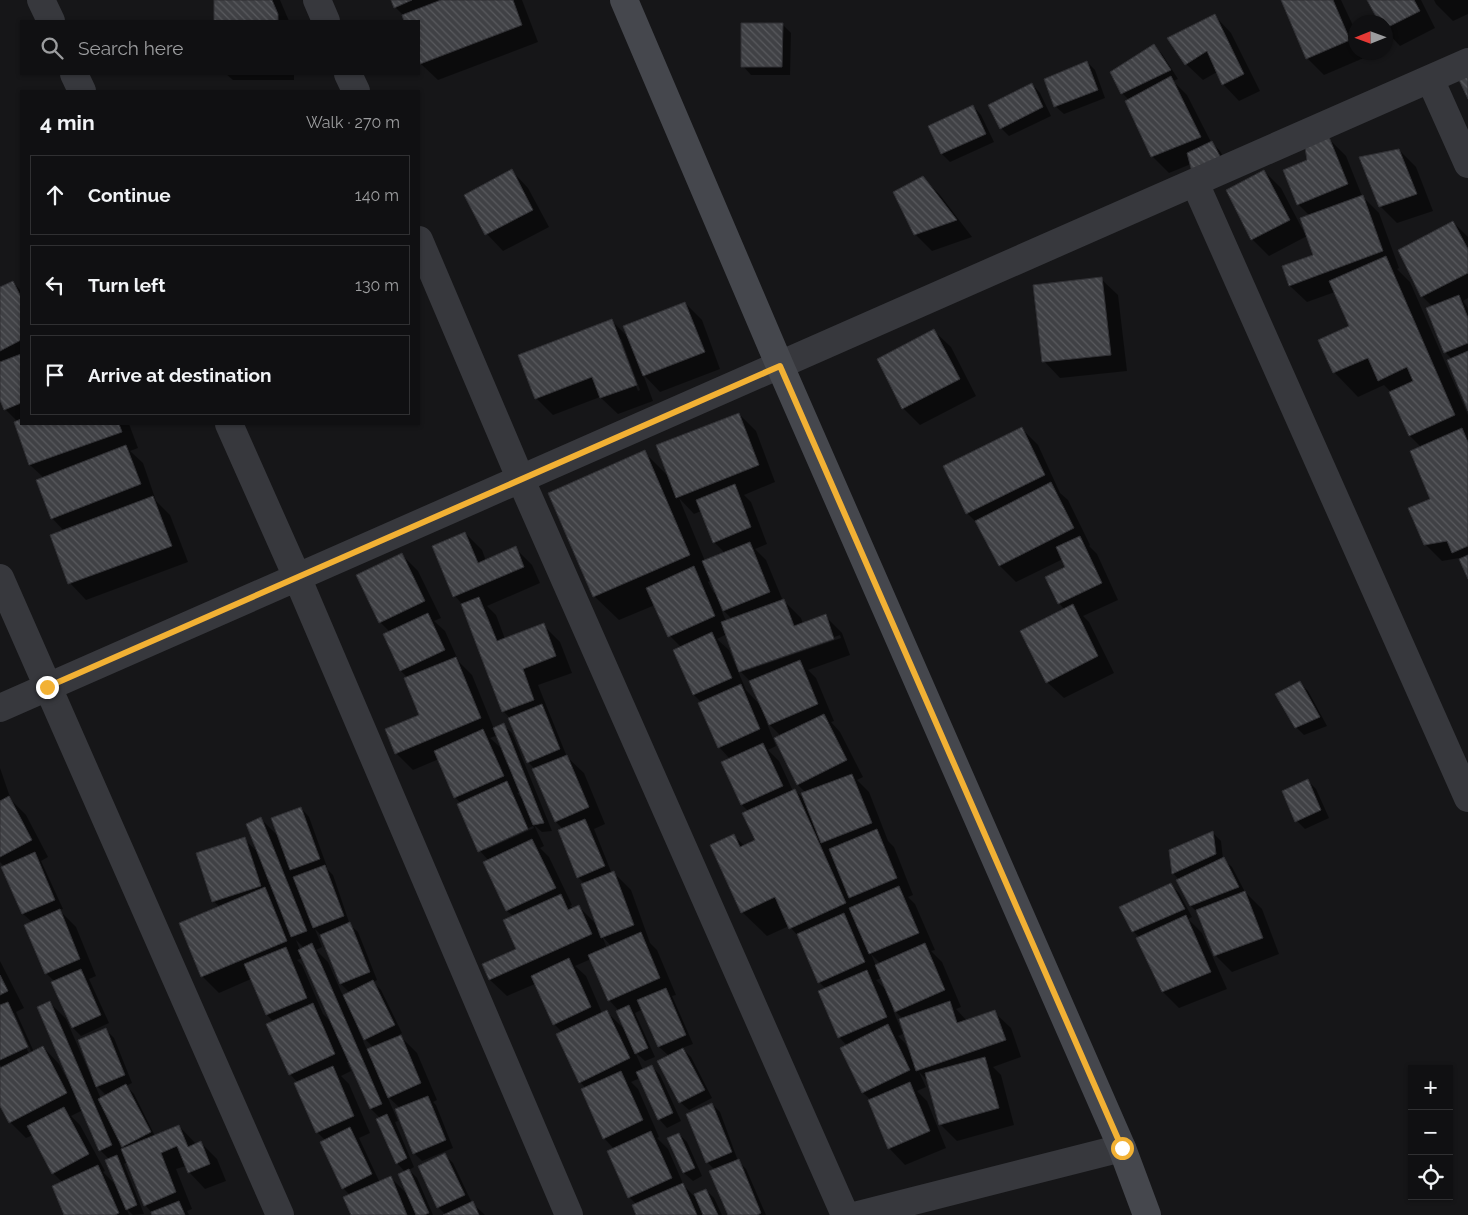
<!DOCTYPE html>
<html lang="en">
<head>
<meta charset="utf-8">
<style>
  body { margin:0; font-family:Raleway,sans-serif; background:#1e1e20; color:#f1f3f6 }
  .controls { position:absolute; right:15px; bottom:15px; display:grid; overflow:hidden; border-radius:0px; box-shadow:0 1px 4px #0004 }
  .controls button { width:45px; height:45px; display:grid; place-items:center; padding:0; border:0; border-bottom:1px solid #303032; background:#101012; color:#f1f3f6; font:25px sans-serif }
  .compass { position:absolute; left:1348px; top:15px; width:45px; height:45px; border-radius:50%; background:#101012; box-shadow:0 1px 4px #0004; rotate:269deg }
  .stop { position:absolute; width:15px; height:15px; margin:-11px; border:4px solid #f2b134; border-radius:50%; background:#fff }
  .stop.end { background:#f2b134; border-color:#fff; box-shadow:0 1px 5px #0008 }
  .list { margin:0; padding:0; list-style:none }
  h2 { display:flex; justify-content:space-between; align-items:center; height:65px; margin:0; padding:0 20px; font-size:21px }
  h2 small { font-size:16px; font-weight:400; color:#9c9d9f }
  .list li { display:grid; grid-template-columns:32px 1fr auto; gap:15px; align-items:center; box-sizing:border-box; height:80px; margin:0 10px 10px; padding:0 10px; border:1px solid #303032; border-radius:0px }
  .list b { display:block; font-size:19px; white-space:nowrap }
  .list em { font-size:16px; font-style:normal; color:#9c9d9f }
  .icon { flex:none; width:28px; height:28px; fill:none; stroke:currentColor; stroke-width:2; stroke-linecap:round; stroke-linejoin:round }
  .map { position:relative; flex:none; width:1468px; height:1215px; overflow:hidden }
  .search { position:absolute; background:#101012; box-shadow:0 1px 4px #0004; left:20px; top:20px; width:400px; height:55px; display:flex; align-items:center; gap:12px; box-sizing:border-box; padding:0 18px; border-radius:0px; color:#9c9d9f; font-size:19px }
  .panel { position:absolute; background:#101012; box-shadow:0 1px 4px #0004; left:20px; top:90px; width:400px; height:335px; border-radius:0px }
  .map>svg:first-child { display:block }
  .shadow { fill:#0007; fill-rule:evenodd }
  .building { fill:url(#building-back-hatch); stroke:#303034 }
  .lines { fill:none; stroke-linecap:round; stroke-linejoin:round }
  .street { stroke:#37383d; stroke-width:28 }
  .secondary { stroke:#45474d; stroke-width:28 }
  .route { stroke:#f2b134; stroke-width:6 }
</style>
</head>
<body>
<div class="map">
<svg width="1468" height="1215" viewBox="0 0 1468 1215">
  <defs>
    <pattern id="building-back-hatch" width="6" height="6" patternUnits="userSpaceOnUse" patternTransform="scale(1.25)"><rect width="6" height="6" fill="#404145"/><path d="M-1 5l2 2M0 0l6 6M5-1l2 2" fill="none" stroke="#595a5e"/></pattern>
  </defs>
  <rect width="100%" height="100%" fill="#161618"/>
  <!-- shadow -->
  <path class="shadow" d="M 216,0 L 280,0 L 289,21 L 216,21 Z
    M 392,0 L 522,0 L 538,42 L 438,80 L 421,64 L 419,57 L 419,21 L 405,21 L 403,15 L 395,7 Z
    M 1282,0 L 1341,0 L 1356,32 L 1356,52 L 1364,52 L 1366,57 L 1324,75 L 1307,58 Z
    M 1369,0 L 1421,0 L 1435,28 L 1400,46 L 1386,31 L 1386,22 L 1380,22 Z
    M 1434,0 L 1468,0 L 1468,14 L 1453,21 L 1436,4 Z
    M 1215,16 L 1231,33 L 1260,91 L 1239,101 L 1223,84 L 1217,72 L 1203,80 L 1186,64 Z
    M 783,25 L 791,33 L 790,75 L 751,75 L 743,66 Z
    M 1154,46 L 1162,54 L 1178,79 L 1173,81 L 1187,95 L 1211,142 L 1220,151 L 1230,169 L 1191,164 L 1169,173 L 1152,156 L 1129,100 L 1122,93 Z
    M 1087,62 L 1095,70 L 1105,98 L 1064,114 L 1055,106 Z
    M 226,74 L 294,74 L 294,80 L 233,80 Z
    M 1032,84 L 1040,93 L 1051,116 L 1009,136 L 1001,128 Z
    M 973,106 L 981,115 L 994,142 L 950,162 L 942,154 L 930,127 Z
    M 1329,139 L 1346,156 L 1362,196 L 1379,213 L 1399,268 L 1397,269 L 1410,282 L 1468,415 L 1468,576 L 1462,561 L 1459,558 L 1442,561 L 1425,544 L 1432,500 L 1421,447 L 1410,436 L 1391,392 L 1384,385 L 1358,397 L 1334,372 L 1351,327 L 1335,292 L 1307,302 L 1290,286 L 1315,255 L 1307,236 L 1269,256 L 1252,239 L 1264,171 L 1281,188 L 1306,236 L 1308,236 L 1310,216 L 1298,204 L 1308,161 Z
    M 1399,150 L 1416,167 L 1433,211 L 1397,223 L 1380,206 Z
    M 512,171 L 528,188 L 549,227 L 503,251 L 487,234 L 465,196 Z
    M 923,178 L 940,195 L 972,237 L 932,251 L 915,234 Z
    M 1453,222 L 1468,237 L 1468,298 L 1463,301 L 1468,308 L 1468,408 L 1452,359 L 1445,352 L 1433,307 L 1422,296 Z
    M 1101,279 L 1118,295 L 1127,371 L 1060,378 L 1044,361 Z
    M 13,282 L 21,291 L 21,424 L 129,424 L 138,448 L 130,451 L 143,463 L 156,501 L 170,515 L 188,562 L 86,600 L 70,583 L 64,531 L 52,518 L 44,478 L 30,465 L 18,422 L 5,409 L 0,396 L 0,289 Z
    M 685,303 L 702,320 L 720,369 L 660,392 L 643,374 L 653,401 L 618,414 L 600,397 L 553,415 L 536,398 L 612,321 L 629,338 ZM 618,339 L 621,339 L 640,390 L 638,391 Z
    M 934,331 L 951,347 L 976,396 L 920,425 L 903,408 L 878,359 Z
    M 739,414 L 756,431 L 775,482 L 744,495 L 751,502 L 767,544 L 755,549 L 766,560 L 783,601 L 784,601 L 801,618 L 803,624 L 825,616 L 842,633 L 850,655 L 808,670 L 816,678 L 834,721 L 831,722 L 840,732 L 863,777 L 857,780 L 869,792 L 888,841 L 894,847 L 913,895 L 908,897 L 915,904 L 935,950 L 931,951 L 942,962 L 961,1007 L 956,1009 L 967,1021 L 994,1012 L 1011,1028 L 1021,1057 L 993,1067 L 1001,1075 L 1014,1125 L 957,1141 L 940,1124 L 928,1081 L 919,1072 L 926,1087 L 917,1091 L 927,1101 L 946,1148 L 905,1165 L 889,1148 L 871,1100 L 863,1093 L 842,1048 L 847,1046 L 839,1037 L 826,989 L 819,982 L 800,938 L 789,926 L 767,936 L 742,912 L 734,836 L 745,846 L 757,841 L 748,811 L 742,805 L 730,759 L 719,747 L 702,703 L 694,695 L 674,650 L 681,647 L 670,636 L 655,605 L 619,620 L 594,596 L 644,452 L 669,477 ZM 679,498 L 694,514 L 701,511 L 714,542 L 725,553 L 705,561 ZM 711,580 L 716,592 L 714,593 L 708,582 ZM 720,607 L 732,619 L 726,621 ZM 727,634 L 739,670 L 752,683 L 761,706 L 746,690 L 729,650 L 717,639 ZM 840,635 L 841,638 L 748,670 L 748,668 ZM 766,721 L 781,736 L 776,739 L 798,785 L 806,793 L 806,801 L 795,790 L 793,791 L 779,761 L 768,750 L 776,746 ZM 871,954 L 881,964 L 876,966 ZM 882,978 L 887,991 L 876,980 ZM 892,1008 L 903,1019 L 912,1055 L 911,1055 L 905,1043 L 898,1036 L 903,1034 Z
    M 1021,428 L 1038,445 L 1060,493 L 1068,500 L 1090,545 L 1089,546 L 1097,554 L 1118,600 L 1083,616 L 1089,622 L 1114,673 L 1064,698 L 1047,682 L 1064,609 L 1059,603 L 1067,568 L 1063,559 L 1016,582 L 1000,566 L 979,525 L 967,513 Z
    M 465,533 L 482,550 L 486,561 L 515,548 L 532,565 L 540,583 L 487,606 L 496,615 L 505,639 L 543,625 L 560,642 L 572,673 L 538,685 L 567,757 L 584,773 L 605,824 L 594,829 L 612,874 L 614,873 L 631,890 L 650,943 L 657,950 L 676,995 L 672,996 L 693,1044 L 682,1048 L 691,1057 L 712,1098 L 689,1110 L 680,1102 L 669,1056 L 659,1047 L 643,1009 L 635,1013 L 655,1057 L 645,1061 L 635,1052 L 643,1070 L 652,1067 L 660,1075 L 681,1121 L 667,1128 L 659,1119 L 640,1078 L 631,1082 L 638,1089 L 659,1137 L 657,1138 L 668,1149 L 684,1186 L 694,1196 L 706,1190 L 714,1198 L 722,1215 L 637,1215 L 637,1205 L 629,1197 L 614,1149 L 604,1138 L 586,1088 L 580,1082 L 562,1032 L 554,1024 L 535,984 L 507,996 L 490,980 L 483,965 L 517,949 L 513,916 L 507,911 L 484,863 L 489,861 L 480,851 L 459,805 L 461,804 L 455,797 L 439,759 L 413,770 L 396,753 L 421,716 L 408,678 L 401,671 L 385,635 L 390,632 L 380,622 L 402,555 L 418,571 L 441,618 L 434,621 L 445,631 L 459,662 L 472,675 L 494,729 L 503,725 L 512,733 L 552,831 L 542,832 L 534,825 L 544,846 L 540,848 L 549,857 L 572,905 L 570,906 L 574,909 L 579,907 L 598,926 L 585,884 L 578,877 L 563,829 L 556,822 L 535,769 L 528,762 L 511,719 L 503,711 L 462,604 L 455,596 L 434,546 ZM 498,735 L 509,764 L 507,764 L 500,747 L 490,738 ZM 521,792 L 524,800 L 517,793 ZM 533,826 L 534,828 L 485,850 L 485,848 ZM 602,936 L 611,946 L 607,948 ZM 591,959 L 609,1000 L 619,1011 L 626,1031 L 606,1011 L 602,1013 L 586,976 L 575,966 Z
    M 1300,683 L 1308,691 L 1327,726 L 1304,735 L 1296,727 Z
    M 0,768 L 10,797 L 8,797 L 26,815 L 48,857 L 41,861 L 63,909 L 59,910 L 76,927 L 96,976 L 89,979 L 109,1023 L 81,1036 L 73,1028 L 53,982 L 55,982 L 46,973 L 32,922 L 23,914 L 3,868 L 5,867 L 0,862 Z
    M 1308,781 L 1316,789 L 1329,818 L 1305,829 L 1297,821 Z
    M 301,808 L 309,817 L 327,867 L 326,868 L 333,875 L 350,925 L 358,932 L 377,980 L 373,982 L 381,990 L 402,1033 L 399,1035 L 417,1053 L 437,1100 L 433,1102 L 436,1105 L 453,1148 L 422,1161 L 414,1153 L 400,1108 L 387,1096 L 398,1121 L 395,1122 L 414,1167 L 409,1170 L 417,1178 L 433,1215 L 353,1215 L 350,1195 L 343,1188 L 326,1141 L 317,1132 L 298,1083 L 290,1074 L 274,1022 L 267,1015 L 251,979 L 219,993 L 202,976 L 220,907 L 213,901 L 244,839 L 259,853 L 261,819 L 279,837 ZM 315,929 L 321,935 L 341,984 L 350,993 L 343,996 L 328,962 L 316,950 L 322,947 ZM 296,940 L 304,948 L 300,950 ZM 303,958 L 333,1024 L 323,1014 L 302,965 L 297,960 ZM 360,1028 L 365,1039 L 374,1048 L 367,1050 L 358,1029 ZM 350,1061 L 371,1109 L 380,1118 L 397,1163 L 405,1172 L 409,1196 L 391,1178 L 380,1183 L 359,1138 L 370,1133 L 349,1084 L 341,1076 L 351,1071 L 347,1062 Z
    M 1213,833 L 1221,841 L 1223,859 L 1232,867 L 1245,892 L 1262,909 L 1279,954 L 1232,972 L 1215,955 L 1199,914 L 1191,906 L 1179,880 L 1173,873 Z
    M 1171,885 L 1179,893 L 1192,917 L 1188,919 L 1202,933 L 1227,989 L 1179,1008 L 1163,992 L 1140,938 L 1133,931 Z
    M 0,961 L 24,1008 L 16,1012 L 34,1052 L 43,1047 L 59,1064 L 67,1079 L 69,1078 L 49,1002 L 66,1019 L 101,1099 L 107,1096 L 95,1084 L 106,1030 L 114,1038 L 132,1083 L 126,1086 L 134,1094 L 155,1136 L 179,1126 L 196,1144 L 200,1142 L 217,1159 L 226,1181 L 205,1189 L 189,1172 L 186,1166 L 176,1169 L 192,1209 L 187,1211 L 189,1215 L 154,1215 L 145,1205 L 127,1162 L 124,1164 L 144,1214 L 133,1215 L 126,1208 L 129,1215 L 66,1215 L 62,1182 L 53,1173 L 33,1135 L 26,1138 L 10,1122 L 0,1103 L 0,1069 L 3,1068 L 0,1065 ZM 12,1013 L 14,1013 L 32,1053 L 29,1054 ZM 83,1110 L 100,1150 L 109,1159 L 117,1186 L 103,1172 L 105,1171 L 80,1125 L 71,1116 ZM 119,1143 L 125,1149 L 122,1150 Z
    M 712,1104 L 720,1112 L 738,1161 L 746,1169 L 766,1215 L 729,1215 L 715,1170 L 707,1162 Z
    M 679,1134 L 687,1142 L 702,1176 L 693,1181 L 684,1173 L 669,1139 Z
    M 444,1154 L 453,1163 L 472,1203 L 485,1215 L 446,1215 L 438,1207 L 419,1166 Z"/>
  <!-- building -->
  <path class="building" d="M 214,0 L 272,0 L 278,14 L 278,21 L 214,21 Z
    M 391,0 L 412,0 L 394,8 Z
    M 441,0 L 513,0 L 522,25 L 420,64 L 419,60 L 419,21 L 404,21 L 402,15 Z
    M 1281,0 L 1333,0 L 1350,40 L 1306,59 Z
    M 1367,0 L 1414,0 L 1420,11 L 1386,28 L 1386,22 L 1379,22 Z
    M 1215,14 L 1244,74 L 1222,85 L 1207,51 L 1185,65 L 1167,38 Z
    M 741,23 L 783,23 L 782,67 L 741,67 Z
    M 1154,44 L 1171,70 L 1121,94 L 1110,72 Z
    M 1087,61 L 1098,90 L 1054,107 L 1044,79 Z
    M 1171,76 L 1201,137 L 1151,157 L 1125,101 Z
    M 1468,76 L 1468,99 L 1459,80 Z
    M 1032,83 L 1043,107 L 1000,129 L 988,105 Z
    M 973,105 L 986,134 L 941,154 L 928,126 Z
    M 1329,137 L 1348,184 L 1297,205 L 1283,170 L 1307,160 L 1305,147 Z
    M 1212,141 L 1222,160 L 1192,172 L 1187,153 Z
    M 1399,149 L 1417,194 L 1379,207 L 1359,157 Z
    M 512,169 L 533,210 L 485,235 L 464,195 Z
    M 1264,170 L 1290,220 L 1251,240 L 1226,190 Z
    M 923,176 L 957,220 L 914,235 L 893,192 Z
    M 1363,195 L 1383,251 L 1289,286 L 1282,266 L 1313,255 L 1300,218 Z
    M 1453,221 L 1468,249 L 1468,273 L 1421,297 L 1398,250 Z
    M 1386,256 L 1455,415 L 1409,436 L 1389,392 L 1413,381 L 1407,367 L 1378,381 L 1368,358 L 1333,373 L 1318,340 L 1349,326 L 1329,281 Z
    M 1102,277 L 1111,355 L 1042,362 L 1033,285 Z
    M 13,281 L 21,297 L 21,340 L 0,351 L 0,287 Z
    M 1459,295 L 1468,318 L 1468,343 L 1444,353 L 1426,308 Z
    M 685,302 L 705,352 L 643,376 L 623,326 Z
    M 612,319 L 637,385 L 600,398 L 592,377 L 535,399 L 518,355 Z
    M 934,329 L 960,379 L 902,409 L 877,359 Z
    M 1468,351 L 1468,411 L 1447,360 Z
    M 21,354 L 21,403 L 4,410 L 0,400 L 0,362 Z
    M 739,413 L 759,465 L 676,498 L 656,445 Z
    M 21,419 L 21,424 L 119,424 L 122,432 L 29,465 L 14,422 Z
    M 1022,427 L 1045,475 L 966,514 L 943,466 Z
    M 1462,428 L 1468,442 L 1468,546 L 1452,553 L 1447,541 L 1424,545 L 1408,508 L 1430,499 L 1410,451 Z
    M 126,445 L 141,484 L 51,519 L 36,480 Z
    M 645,450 L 690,555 L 593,597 L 548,493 Z
    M 1051,482 L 1074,528 L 999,566 L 975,521 Z
    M 735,484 L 751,527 L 713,543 L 696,500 Z
    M 153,496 L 172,546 L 68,584 L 50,535 Z
    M 465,532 L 478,563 L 516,546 L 524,567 L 453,597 L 432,546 Z
    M 1080,536 L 1102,583 L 1058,604 L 1045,577 L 1065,567 L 1056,547 Z
    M 750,542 L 770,592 L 723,611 L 702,561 Z
    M 402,553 L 425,601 L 379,623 L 356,575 Z
    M 1468,555 L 1468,579 L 1459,559 Z
    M 694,566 L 715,616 L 668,637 L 646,588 Z
    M 479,597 L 497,641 L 544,623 L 556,656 L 523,669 L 534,700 L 502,712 L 461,604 Z
    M 784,599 L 794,626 L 826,614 L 834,639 L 739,672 L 721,622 Z
    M 1073,604 L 1098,656 L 1046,683 L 1020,631 Z
    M 428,613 L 445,650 L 400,671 L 383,634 Z
    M 712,632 L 732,678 L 693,695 L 673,650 Z
    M 456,657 L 481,718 L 395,754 L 385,729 L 419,715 L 404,678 Z
    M 800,660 L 818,704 L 769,725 L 749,681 Z
    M 1300,681 L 1320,717 L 1295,728 L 1275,694 Z
    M 741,684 L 760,729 L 718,748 L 698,703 Z
    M 542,704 L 560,749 L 527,763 L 508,718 Z
    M 824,714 L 847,760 L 797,785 L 774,738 Z
    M 504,723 L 544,823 L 533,825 L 493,728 Z
    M 483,729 L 504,776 L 454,798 L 434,751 Z
    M 763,743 L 783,786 L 741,805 L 721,762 Z
    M 567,755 L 589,807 L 555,822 L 532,769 Z
    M 852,774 L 872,823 L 821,843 L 801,793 Z
    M 1308,779 L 1321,810 L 1295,822 L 1282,791 Z
    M 507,781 L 528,829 L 478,852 L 457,804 Z
    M 795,789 L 846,903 L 789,929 L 775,897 L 741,913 L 710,845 L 734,834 L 740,847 L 755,840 L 742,813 Z
    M 9,796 L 32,840 L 0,857 L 0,801 Z
    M 301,807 L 320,859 L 290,870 L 271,818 Z
    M 261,817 L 307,931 L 291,937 L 246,824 Z
    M 585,819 L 605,866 L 577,878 L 558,830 Z
    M 877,829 L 897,878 L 849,898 L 829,849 Z
    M 1213,831 L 1216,854 L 1172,874 L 1169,850 Z
    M 245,837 L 261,886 L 212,902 L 196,853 Z
    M 532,839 L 556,888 L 506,911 L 483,862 Z
    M 35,852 L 55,900 L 22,914 L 1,867 Z
    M 1224,857 L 1239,887 L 1190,906 L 1176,880 Z
    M 325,865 L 344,916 L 313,928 L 293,877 Z
    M 614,871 L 634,925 L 601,938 L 581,884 Z
    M 1171,883 L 1185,909 L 1132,932 L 1119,907 Z
    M 899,886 L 919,933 L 869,954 L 849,908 Z
    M 265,887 L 287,941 L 201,977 L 179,923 Z
    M 1245,891 L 1263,938 L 1214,956 L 1196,910 Z
    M 561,894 L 568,910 L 579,905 L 592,934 L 489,980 L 482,964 L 516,949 L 503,920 Z
    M 60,909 L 80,959 L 45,974 L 24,925 Z
    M 844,913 L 865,962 L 818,983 L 797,934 Z
    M 1186,915 L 1211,972 L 1162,992 L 1136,938 Z
    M 350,922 L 370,972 L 340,984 L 320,935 Z
    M 641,932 L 660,978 L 608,1001 L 588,955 Z
    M 312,943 L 382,1104 L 370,1109 L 298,950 Z
    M 925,943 L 945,990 L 895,1012 L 875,965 Z
    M 286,947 L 307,998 L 266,1015 L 244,964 Z
    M 569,958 L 591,1007 L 553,1025 L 531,976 Z
    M 81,969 L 101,1015 L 72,1028 L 51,982 Z
    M 867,970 L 887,1017 L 838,1038 L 818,991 Z
    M 0,975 L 8,991 L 0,995 Z
    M 373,980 L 395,1025 L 364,1040 L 343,995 Z
    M 666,988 L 686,1035 L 658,1047 L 637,1000 Z
    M 50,1001 L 112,1145 L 99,1151 L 37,1007 Z
    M 950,1001 L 957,1023 L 995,1010 L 1006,1040 L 916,1071 L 899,1019 Z
    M 8,1002 L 28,1047 L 0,1060 L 0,1005 Z
    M 313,1003 L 335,1054 L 289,1075 L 266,1024 Z
    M 629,1005 L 648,1048 L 635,1054 L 616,1011 Z
    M 607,1010 L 630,1058 L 579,1083 L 556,1034 Z
    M 888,1024 L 910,1070 L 862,1093 L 840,1048 Z
    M 106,1028 L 125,1075 L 96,1087 L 78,1040 Z
    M 401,1035 L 421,1083 L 388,1098 L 367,1049 Z
    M 43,1046 L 67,1093 L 9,1123 L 0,1106 L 0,1068 Z
    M 683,1048 L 705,1090 L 679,1103 L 657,1061 Z
    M 985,1057 L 999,1108 L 939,1125 L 925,1073 Z
    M 652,1065 L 673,1113 L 658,1120 L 636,1072 Z
    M 333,1066 L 354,1116 L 316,1133 L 294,1083 Z
    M 621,1071 L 643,1120 L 603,1139 L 581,1089 Z
    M 910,1082 L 930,1131 L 888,1149 L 868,1100 Z
    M 126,1084 L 151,1132 L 122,1147 L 98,1099 Z
    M 428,1096 L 446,1140 L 413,1154 L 395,1109 Z
    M 712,1103 L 732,1152 L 706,1163 L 686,1114 Z
    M 64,1107 L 89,1154 L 52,1174 L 27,1126 Z
    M 387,1114 L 407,1158 L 396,1164 L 376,1119 Z
    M 179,1125 L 188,1147 L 201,1141 L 210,1164 L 188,1173 L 177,1146 L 161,1153 L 176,1192 L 144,1206 L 121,1149 Z
    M 350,1127 L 372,1174 L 342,1189 L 320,1142 Z
    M 651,1131 L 672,1178 L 628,1198 L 607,1151 Z
    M 679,1133 L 695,1168 L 683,1173 L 667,1138 Z
    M 445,1153 L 465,1195 L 437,1208 L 418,1166 Z
    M 117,1155 L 137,1205 L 126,1210 L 105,1160 Z
    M 739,1159 L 761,1213 L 757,1215 L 728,1215 L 709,1171 Z
    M 98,1165 L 119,1213 L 115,1215 L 64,1215 L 52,1186 Z
    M 409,1169 L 429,1213 L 424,1215 L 416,1215 L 398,1174 Z
    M 391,1176 L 407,1215 L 351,1215 L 343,1197 Z
    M 683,1183 L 697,1215 L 636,1215 L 632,1205 Z
    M 706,1189 L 718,1215 L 703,1215 L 694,1194 Z
    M 179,1201 L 185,1215 L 152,1215 L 151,1212 Z
    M 473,1201 L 479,1215 L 443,1215 Z"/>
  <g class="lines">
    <!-- street -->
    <path class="street" d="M 41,0 L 51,21
      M 317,0 L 326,21
      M 74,74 L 82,91
      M 348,74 L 356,91
      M 1430,79 L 1468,164
      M 1195,183 L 1468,798
      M 419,240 L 521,480 L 845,1215
      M 229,424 L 297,577 L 569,1215
      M 0,578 L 280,1215
      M 0,708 L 1468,62
      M 858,1215 L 1122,1148"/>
    <!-- secondary -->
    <path class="secondary" d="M 624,0 L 780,366 L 1122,1148 L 1147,1215"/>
  </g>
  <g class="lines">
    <!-- route -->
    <path class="route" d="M 47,687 L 780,366 L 1122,1148"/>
  </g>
</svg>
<div class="controls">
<button>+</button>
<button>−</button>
<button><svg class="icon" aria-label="locate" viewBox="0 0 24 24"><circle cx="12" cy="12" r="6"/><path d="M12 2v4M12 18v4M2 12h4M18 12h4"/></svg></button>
</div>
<svg class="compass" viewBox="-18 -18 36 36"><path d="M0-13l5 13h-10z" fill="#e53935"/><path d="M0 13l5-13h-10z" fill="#9c9d9f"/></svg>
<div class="stop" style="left:1122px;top:1148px"></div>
<div class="stop end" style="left:47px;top:687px"></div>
<div class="search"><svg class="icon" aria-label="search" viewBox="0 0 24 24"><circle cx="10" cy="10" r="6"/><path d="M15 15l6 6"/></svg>Search here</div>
<section class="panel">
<h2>4 min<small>Walk · 270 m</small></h2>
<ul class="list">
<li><svg class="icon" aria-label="ahead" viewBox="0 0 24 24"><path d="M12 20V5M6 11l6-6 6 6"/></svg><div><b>Continue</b></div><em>140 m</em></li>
<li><svg class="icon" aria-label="left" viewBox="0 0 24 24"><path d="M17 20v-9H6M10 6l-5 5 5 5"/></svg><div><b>Turn left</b></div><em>130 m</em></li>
<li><svg class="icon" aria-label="arrive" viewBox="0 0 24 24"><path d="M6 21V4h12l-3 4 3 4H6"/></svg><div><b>Arrive at destination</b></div></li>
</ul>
</section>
</div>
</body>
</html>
